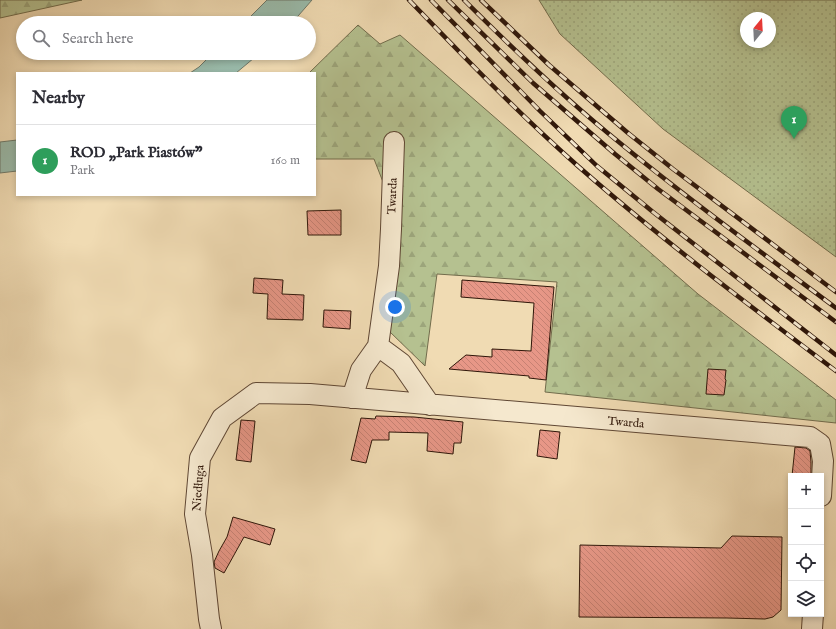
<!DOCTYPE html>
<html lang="en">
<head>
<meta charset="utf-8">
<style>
  body { margin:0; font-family:"IM FELL English",serif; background:#f7f7f7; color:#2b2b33 }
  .controls { position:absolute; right:12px; bottom:12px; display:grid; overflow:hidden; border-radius:0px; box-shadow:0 2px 6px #0003 }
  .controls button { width:36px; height:36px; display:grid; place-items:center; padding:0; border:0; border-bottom:1px solid #e1e1e2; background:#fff; color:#2b2b33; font:20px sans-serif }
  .compass { position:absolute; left:740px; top:12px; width:36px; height:36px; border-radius:50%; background:#fff; box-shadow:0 2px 6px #0003; rotate:18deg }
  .you { position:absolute; left:395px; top:307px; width:14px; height:14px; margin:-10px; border:3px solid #fff; border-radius:50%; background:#1a73e8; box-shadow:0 0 0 6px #1a73e833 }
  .badge { display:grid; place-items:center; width:26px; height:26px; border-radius:50%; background:#8f2418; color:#fff; font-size:13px; font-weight:700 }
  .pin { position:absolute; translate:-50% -33px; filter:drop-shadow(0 1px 2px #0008) }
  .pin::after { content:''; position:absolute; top:21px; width:14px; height:12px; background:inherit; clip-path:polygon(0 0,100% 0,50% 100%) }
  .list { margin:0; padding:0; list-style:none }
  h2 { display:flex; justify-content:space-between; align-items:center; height:52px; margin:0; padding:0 16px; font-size:17px }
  h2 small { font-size:13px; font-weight:400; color:#7c7c81 }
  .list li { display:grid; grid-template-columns:26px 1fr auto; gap:12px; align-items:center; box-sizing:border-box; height:72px; padding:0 16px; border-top:1px solid #e1e1e2 }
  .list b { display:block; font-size:15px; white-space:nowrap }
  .list p { margin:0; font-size:13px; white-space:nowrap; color:#7c7c81 }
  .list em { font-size:13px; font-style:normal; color:#7c7c81 }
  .icon { flex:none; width:22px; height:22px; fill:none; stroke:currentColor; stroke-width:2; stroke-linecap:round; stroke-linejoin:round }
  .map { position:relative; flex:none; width:836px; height:629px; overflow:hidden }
  .search { position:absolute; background:#fff; box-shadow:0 2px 6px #0003; left:16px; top:16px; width:300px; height:44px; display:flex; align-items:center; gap:10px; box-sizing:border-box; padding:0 14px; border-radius:22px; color:#7c7c81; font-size:15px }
  .panel { position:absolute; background:#fff; box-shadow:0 2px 6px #0003; left:16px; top:72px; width:300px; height:124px; border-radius:0px }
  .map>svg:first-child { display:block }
  .forest { fill:url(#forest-firs); stroke:#726c4c }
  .park { fill:url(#park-dots); stroke:#726c4c; fill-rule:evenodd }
  .water { fill:#9abbab; stroke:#6f796a }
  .building { fill:url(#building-back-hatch); stroke:#2f1609 }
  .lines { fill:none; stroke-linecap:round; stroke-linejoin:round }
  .street-casing { stroke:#5f4734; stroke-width:22 }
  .street { stroke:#f5e8ce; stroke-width:20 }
  .rail-casing { stroke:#2f1609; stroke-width:4.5 }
  .rail { stroke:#f5e8ce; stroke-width:3; stroke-dasharray:9; stroke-linecap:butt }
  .labels { text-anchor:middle; stroke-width:3.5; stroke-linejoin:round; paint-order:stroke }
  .street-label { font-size:12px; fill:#2f1609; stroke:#f5e8ce }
</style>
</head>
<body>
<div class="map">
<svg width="836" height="629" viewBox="0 0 836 629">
  <defs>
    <pattern id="forest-firs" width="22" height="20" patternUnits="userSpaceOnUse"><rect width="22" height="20" fill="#b5c190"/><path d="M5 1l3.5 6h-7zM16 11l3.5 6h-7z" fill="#9ca57b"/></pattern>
    <pattern id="park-dots" width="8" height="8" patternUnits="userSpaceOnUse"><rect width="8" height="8" fill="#b5c190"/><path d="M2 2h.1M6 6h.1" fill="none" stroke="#9ca57b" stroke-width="1.8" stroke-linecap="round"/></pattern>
    <pattern id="building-back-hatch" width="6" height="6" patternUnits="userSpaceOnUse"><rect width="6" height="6" fill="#e79787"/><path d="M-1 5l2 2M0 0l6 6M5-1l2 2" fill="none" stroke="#c68173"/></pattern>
  </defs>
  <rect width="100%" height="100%" fill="#f0dbb3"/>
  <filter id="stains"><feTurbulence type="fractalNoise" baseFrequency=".005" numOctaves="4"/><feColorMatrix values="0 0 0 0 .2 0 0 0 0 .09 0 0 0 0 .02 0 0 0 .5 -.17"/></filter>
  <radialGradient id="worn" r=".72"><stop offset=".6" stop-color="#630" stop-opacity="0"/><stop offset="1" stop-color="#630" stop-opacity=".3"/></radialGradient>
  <!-- forest -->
  <path class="forest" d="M 0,0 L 82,0 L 0,18 Z
    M 358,25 L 380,44 L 400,35 L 698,294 L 836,400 L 836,423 L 545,392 L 557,282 L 437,274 L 425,366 L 389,331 L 401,228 L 374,159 L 315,159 L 315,73 L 309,73 Z"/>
  <!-- park -->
  <path class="park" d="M 539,0 L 836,0 L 836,257 L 663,129 L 560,34 ZM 746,18 L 770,18 L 770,42 L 746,42 Z"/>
  <!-- water -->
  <path class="water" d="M 267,0 L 312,0 L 292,23 L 244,23 Z
    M 213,53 L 260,53 L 236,73 L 190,73 L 199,67 Z
    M 17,140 L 17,171 L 0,173 L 0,142 Z"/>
  <!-- building -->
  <path class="building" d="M 341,210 L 341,235 L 308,235 L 307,211 Z
    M 254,278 L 283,280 L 282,294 L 304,295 L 303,320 L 267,319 L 268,294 L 253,293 Z
    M 462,280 L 554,287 L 546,380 L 529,378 L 529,376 L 449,369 L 466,355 L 492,357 L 492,349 L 531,351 L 534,303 L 461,297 Z
    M 324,310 L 351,311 L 350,329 L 323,327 Z
    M 708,369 L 726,370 L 725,379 L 726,380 L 724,395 L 706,394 Z
    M 376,416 L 414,417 L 463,422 L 461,443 L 454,443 L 453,454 L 427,451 L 428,433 L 389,432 L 389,440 L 372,440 L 366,463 L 351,460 L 361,418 L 375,419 Z
    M 241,420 L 255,421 L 251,462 L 236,460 Z
    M 540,430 L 560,432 L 557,459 L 537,456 Z
    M 795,447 L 806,448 L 810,451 L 811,462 L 811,476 L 792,476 Z
    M 233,517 L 275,529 L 270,545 L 244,537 L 224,573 L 215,568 L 214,562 L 219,551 L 227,537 Z
    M 732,536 L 782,537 L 781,610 L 773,617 L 765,619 L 727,618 L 579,617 L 580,545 L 721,548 Z"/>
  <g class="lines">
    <!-- street casing -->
    <g class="street-casing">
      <path id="street" d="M 378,346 L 401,363 L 430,405
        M 352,398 L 361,370 L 378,346 L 389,266 L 391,229 L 394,142
        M 211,629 L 209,619 L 202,555 L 195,514 L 200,458 L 222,418 L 256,393 L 310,394 L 810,437 L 820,444 L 823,461 L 821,496
        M 812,629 L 813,614"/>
    </g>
    <!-- street -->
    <use href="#street" class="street"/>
    <!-- rail casing -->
    <g class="rail-casing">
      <path id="rail" d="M 409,0 C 464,57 519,114 579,167 C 661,239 749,305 836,371
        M 431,0 L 540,111 L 597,166 L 653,212 L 836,355
        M 448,0 L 533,83 L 615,154 L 658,189 L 836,322
        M 464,0 C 514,50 565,99 620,143 C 690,201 764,254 836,308
        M 481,0 L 549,65 L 628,133 L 673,169 L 836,292"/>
    </g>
    <!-- rail -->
    <use href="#rail" class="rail"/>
  </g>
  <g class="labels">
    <!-- street labels -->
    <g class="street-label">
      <text transform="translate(392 196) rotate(-88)" y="4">Twarda</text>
      <text transform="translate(626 422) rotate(5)" y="4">Twarda</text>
      <text transform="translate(198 488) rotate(-86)" y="4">Niedługa</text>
    </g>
  </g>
  <rect width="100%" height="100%" filter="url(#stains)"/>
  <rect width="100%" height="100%" fill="url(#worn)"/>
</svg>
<div class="controls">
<button>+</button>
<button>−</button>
<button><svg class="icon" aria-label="locate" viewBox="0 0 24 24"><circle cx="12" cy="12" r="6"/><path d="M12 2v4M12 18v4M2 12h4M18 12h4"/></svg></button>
<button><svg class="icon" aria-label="layers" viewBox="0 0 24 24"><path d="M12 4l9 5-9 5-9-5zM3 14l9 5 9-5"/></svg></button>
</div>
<svg class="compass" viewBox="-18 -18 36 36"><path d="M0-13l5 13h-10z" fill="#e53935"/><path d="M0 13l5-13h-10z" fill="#7c7c81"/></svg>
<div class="you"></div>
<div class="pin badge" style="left:794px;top:139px;background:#2e9e5b">1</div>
<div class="search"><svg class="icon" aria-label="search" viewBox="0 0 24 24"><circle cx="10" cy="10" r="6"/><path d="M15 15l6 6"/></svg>Search here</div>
<section class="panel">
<h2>Nearby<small></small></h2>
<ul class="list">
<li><span class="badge" style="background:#2e9e5b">1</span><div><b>ROD „Park Piastów”</b><p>Park</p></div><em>160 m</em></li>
</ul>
</section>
</div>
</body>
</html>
